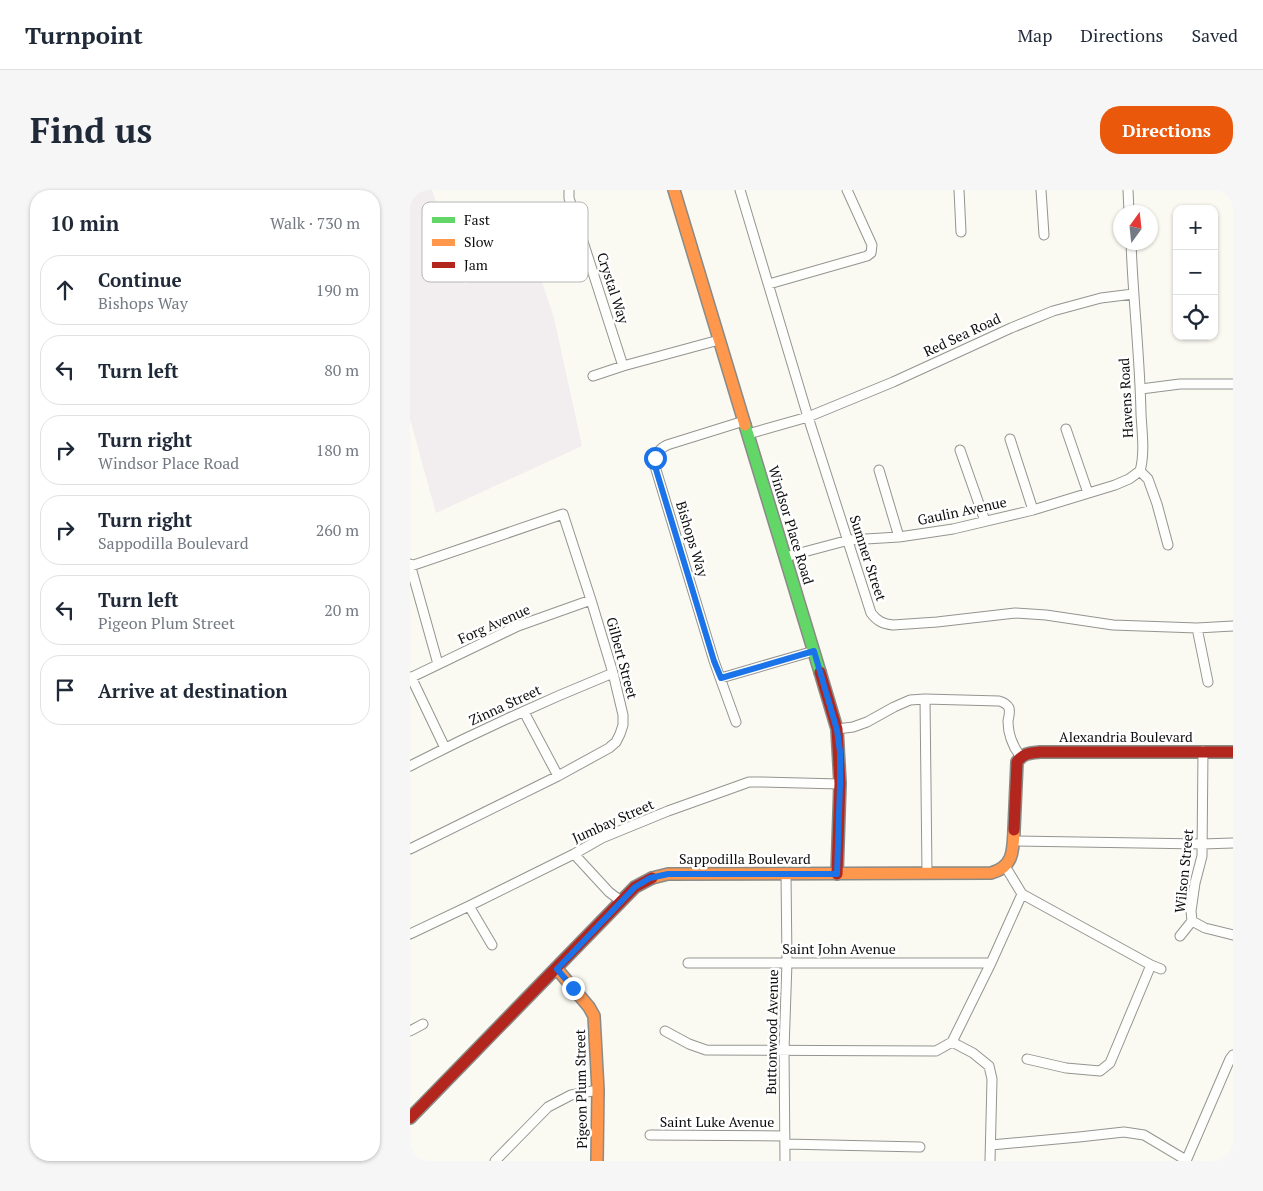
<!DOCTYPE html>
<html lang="en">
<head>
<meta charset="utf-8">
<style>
  body { margin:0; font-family:"PT Serif",serif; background:#f6f6f7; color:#1f2937 }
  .controls { position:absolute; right:15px; top:15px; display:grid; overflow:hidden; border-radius:10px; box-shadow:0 1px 4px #0004 }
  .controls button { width:45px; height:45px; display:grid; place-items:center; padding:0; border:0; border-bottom:1px solid #e0e1e3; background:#fff; color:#1f2937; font:25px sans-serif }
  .compass { position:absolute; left:703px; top:15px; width:45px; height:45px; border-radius:50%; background:#fff; box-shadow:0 1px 4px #0004; rotate:15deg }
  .stop { position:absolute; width:15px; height:15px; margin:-11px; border:4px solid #1a73e8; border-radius:50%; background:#fff }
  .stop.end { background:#1a73e8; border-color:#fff; box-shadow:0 1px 5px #0008 }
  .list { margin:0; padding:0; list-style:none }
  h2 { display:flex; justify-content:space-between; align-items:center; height:65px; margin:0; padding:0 20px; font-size:21px }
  h2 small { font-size:16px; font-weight:400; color:#747a83 }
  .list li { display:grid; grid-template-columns:32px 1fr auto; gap:15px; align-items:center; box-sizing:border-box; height:70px; margin:0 10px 10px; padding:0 10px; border:1px solid #e0e1e3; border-radius:20px }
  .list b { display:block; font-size:19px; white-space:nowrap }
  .list p { margin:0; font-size:16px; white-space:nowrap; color:#747a83 }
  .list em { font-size:16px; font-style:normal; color:#747a83 }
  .icon { flex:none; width:28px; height:28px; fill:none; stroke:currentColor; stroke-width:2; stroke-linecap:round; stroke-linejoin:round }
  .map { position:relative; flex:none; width:823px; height:971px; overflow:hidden; border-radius:20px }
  header { display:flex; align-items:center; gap:30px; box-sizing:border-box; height:70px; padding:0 25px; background:#fff; border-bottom:1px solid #e0e1e3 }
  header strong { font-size:24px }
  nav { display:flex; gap:28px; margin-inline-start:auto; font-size:18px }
  .intro { display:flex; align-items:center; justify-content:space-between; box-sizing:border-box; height:120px; padding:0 30px }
  h1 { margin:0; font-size:35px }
  .button { padding:12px 22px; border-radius:20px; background:#ea580c; color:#fff; font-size:18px; font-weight:700 }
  main { display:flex; gap:30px; padding:0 30px }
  aside { flex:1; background:#fff; border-radius:20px; box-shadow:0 1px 4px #0004 }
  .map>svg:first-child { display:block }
  .industrial { fill:#f2edef }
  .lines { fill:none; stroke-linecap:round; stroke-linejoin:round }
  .street-casing { stroke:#949490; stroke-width:11 }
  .fast-casing { stroke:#8a8a87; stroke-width:14 }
  .slow-casing { stroke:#8a8a87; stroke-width:14 }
  .jam-casing { stroke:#8a8a87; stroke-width:14 }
  .street { stroke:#fefefd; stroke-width:9 }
  .fast { stroke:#63d668; stroke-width:11 }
  .slow { stroke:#ff974d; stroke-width:11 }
  .jam { stroke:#b3261e; stroke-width:11 }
  .route { stroke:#1a73e8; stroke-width:6 }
  .labels { text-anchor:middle; stroke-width:5; stroke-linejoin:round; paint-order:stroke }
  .street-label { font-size:14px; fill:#0d0d0d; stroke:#fff }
  .key { fill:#fff; stroke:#b6b6b6; stroke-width:1 }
  .key-label { font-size:14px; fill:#0d0d0d }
</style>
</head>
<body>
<header>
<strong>Turnpoint</strong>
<nav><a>Map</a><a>Directions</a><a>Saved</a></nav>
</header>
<div class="intro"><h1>Find us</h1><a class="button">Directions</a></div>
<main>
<aside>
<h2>10 min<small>Walk · 730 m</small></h2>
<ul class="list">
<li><svg class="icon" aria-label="ahead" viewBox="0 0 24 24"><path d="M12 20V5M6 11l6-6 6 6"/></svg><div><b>Continue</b><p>Bishops Way</p></div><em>190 m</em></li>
<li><svg class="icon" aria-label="left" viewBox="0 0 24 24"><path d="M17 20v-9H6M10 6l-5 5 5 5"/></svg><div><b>Turn left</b></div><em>80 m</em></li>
<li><svg class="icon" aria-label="right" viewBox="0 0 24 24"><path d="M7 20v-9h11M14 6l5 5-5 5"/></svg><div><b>Turn right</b><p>Windsor Place Road</p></div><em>180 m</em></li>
<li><svg class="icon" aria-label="right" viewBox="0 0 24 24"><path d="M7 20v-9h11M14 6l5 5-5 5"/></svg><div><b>Turn right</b><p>Sappodilla Boulevard</p></div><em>260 m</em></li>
<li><svg class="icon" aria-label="left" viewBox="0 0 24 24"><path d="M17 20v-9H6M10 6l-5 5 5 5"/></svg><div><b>Turn left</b><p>Pigeon Plum Street</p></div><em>20 m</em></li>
<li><svg class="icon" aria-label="arrive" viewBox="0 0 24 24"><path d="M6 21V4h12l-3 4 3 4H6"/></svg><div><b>Arrive at destination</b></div></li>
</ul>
</aside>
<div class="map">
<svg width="823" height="971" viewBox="0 0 823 971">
  <rect width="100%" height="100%" fill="#fafaf2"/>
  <!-- industrial -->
  <path class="industrial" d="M 0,0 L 22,0 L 55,94 L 125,71 L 144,128 L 172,256 L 26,323 L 0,229 Z"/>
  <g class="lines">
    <!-- street casing -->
    <g class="street-casing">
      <path id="street" d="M 159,0 L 159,8 L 213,176
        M 330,0 L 398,227 L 461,423 C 467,431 473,434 483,435 L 527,432 L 605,423 L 636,425 L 703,435 L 787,438 L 823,436
        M 549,0 L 551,42
        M 631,0 L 634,45
        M 718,0 L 719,22
        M 721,52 C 723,110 730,167 731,224 C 732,242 735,263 730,281
        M 359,94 L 457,66 L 461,63 L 462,55 L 437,0
        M 183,186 L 213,176 L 309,150
        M 731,199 L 770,194 L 823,194
        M 656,239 L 678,303
        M 338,244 L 398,227 L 483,192 L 601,138 L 643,121 L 691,108 L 723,104
        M 600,249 L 623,320
        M 550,260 L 575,331
        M 469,280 L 489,347
        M 730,281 L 738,289 L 747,314 L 758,355
        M 375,367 L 439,350 L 489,347 L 543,339 L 623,320 L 705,295 L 719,289 L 730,281
        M 0,374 L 28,474
        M 787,438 L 798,492
        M 1,487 L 35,558
        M 0,488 L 108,436 L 181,410
        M 311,488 L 404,461
        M 515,509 L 517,683
        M 114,522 L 148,586
        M 326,532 L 304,471 L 244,273 C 245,264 249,259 257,255 L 334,231
        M 427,539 L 443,537 L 457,532 L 484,517 L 500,510 L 515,509 L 589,511 C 593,512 597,514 599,518 C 600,522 599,527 598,531 C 598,545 602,555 610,566
        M 793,561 L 792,666 L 785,693 L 781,721 L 782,731 L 795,738 L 823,745
        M 0,576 C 66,542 134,511 203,483
        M 603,651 L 792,654 L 823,653
        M 0,659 L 148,586 L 199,558 L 206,552 L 210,544 L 213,535 L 213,525 L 203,483 L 181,410 L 153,324 L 1,376
        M 164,664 L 199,702 L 211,711
        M 595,676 L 612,704 L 741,775 L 751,779
        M 59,716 L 82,755
        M 0,744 L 59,716 L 164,664 L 192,648 L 258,621 L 328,596 L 339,592 L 350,592 L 430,594
        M 770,746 L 782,731
        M 278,773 L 581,773
        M 0,841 L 13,834
        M 255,841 L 279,854 L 296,860 L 526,861 L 542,852 L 581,773 L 612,704
        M 542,852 L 563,863 L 579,876 L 582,889 L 580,971
        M 617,869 L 656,878 L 690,881 L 700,873 L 741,775
        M 240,945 L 375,946
        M 375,954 L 510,957
        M 581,955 L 669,947 L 714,942 L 734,945 L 776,970
        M 85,971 L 138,917 L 161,905 L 188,900
        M 375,971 L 374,860 L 377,772 L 376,684
        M 776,971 L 820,869 L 823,865"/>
    </g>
    <!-- fast casing -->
    <g class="fast-casing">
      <path id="fast" d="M 335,235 L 410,482"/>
    </g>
    <!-- slow casing -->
    <g class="slow-casing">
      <path id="slow" d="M 264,0 L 335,235
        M 242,688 L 258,684 L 581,683 C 604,677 603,660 604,640
        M 147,779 L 179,817 L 184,826 L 188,900 L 187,971"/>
    </g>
    <!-- jam casing -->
    <g class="jam-casing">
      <path id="jam" d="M 410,482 L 427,539 L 430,593 L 427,684
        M 604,640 L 607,572 C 613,563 620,563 630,562 L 823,562
        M 0,928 L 225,697 L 242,688"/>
    </g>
    <!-- street -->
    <use href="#street" class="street"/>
    <!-- fast -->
    <use href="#fast" class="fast"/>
    <!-- slow -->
    <use href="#slow" class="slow"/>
    <!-- jam -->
    <use href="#jam" class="jam"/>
  </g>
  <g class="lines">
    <!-- route -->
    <path class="route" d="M 163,798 L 147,779 L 225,697 L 240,688 L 258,684 L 427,684 L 430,594 L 430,562 L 427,540 L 404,461 L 311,488 L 304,471 L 244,273 L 245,268"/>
  </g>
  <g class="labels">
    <!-- street labels -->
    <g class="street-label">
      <text transform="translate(203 98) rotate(72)" y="5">Crystal Way</text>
      <text transform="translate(552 145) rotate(-25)" y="5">Red Sea Road</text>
      <text transform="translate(716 208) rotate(-93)" y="5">Havens Road</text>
      <text transform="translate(552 321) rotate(-12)" y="5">Gaulin Avenue</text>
      <text transform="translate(381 335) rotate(73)" y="5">Windsor Place Road</text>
      <text transform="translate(282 349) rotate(73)" y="5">Bishops Way</text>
      <text transform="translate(458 368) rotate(72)" y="5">Sumner Street</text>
      <text transform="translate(84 434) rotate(-24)" y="5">Forg Avenue</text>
      <text transform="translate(212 468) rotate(75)" y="5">Gilbert Street</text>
      <text transform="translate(95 515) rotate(-25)" y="5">Zinna Street</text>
      <text x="716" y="552">Alexandria Boulevard</text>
      <text transform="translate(203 631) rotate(-24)" y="5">Jumbay Street</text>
      <text x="335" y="674">Sappodilla Boulevard</text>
      <text transform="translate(774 681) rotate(-84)" y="5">Wilson Street</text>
      <text x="429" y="764">Saint John Avenue</text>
      <text transform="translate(362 842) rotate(-89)" y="5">Buttonwood Avenue</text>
      <text transform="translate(171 899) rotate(-91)" y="5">Pigeon Plum Street</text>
      <text x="307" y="937">Saint Luke Avenue</text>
    </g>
  </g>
  <!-- legend -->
  <rect x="12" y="12" width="166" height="80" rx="8" class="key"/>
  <rect x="22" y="27" width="23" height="6" fill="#63d668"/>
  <rect x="22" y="49" width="23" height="7" fill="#ff974d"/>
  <rect x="22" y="72" width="23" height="6" fill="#b3261e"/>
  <g class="key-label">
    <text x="54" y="35">Fast</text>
    <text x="54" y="57">Slow</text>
    <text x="54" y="80">Jam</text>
  </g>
</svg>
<div class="controls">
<button>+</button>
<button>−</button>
<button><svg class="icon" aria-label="locate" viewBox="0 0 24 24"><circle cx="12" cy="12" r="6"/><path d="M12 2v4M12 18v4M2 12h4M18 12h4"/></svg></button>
</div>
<svg class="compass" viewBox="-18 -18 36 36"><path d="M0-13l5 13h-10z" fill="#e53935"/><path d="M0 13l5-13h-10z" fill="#747a83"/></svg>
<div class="stop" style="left:245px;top:268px"></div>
<div class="stop end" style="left:163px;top:798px"></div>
</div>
</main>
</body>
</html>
